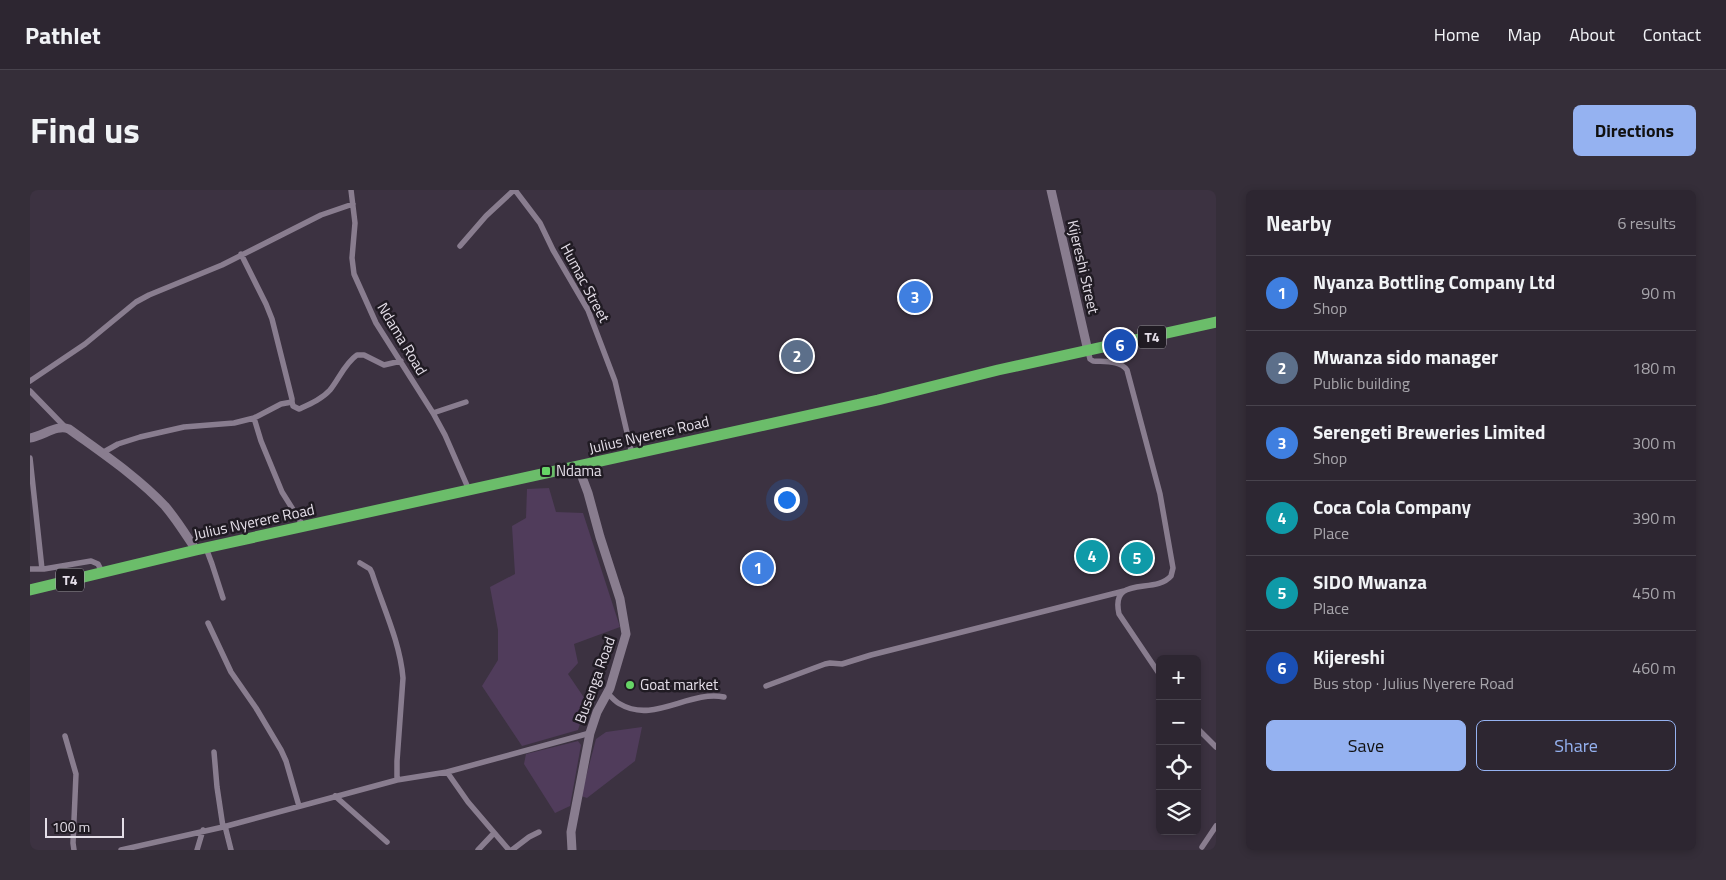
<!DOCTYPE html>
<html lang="en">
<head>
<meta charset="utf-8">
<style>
  body { margin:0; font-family:"Titillium Web",sans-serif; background:#352e39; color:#f1f3f6 }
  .controls { position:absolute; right:15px; bottom:15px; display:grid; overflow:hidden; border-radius:8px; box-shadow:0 2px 8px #0003 }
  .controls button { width:45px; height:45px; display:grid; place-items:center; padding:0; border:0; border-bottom:1px solid #48434d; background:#2d2631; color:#f1f3f6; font:25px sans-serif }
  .scale { position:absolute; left:15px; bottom:12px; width:79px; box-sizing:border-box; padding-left:5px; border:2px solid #e4dee8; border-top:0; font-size:14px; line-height:18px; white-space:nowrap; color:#e4dee8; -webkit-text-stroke:4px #201b23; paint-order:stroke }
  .you { position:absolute; left:756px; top:309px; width:18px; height:18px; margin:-12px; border:4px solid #fff; border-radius:50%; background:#1a73e8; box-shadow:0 0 0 8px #1a73e833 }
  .badge { display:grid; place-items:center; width:32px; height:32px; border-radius:50%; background:#95b2f1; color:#fff; font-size:16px; font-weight:700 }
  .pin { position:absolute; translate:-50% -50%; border:2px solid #fff; box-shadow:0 1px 5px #0006 }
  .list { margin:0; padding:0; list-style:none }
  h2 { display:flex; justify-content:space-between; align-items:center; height:65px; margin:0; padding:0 20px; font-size:21px }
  h2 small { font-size:16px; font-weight:400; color:#a7a5ab }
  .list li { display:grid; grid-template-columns:32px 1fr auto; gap:15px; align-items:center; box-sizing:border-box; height:75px; padding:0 20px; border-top:1px solid #48434d }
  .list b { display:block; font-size:19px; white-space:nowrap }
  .list p { margin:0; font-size:16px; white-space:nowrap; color:#a7a5ab }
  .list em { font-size:16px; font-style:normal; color:#a7a5ab }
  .actions { display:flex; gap:10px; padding:15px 20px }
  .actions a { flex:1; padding:11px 0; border:1px solid #95b2f1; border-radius:8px; text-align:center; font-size:18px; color:#95b2f1 }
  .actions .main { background:#95b2f1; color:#111 }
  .icon { flex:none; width:28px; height:28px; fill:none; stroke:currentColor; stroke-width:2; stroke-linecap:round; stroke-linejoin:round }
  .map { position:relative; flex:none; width:1186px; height:660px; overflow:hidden; border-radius:8px }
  header { display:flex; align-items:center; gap:30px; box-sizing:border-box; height:70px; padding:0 25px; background:#2d2631; border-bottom:1px solid #48434d }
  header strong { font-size:24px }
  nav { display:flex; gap:28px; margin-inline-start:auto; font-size:18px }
  .intro { display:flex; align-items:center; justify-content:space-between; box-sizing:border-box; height:120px; padding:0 30px }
  h1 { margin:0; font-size:35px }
  .button { padding:12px 22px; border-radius:8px; background:#95b2f1; color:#111; font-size:18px; font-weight:700 }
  main { display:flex; gap:30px; padding:0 30px }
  aside { flex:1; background:#2d2631; border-radius:8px; box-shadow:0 2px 8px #0003 }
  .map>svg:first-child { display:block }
  .green { fill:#503c5b }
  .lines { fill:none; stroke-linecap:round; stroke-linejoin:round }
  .street { stroke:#897d8f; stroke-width:5.5 }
  .secondary { stroke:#897d8f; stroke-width:9 }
  .highway { stroke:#6bbd6a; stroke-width:11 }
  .poi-dot { fill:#66d466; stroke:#201b23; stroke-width:2 }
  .labels { text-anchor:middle; stroke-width:5; stroke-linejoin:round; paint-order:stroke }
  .shield { fill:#201b23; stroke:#a9a4ad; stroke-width:1 }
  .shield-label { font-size:14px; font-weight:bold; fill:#e4dee8 }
  .street-label { font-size:15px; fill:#e4dee8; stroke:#201b23 }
  .poi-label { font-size:15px; fill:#e4dee8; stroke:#201b23; text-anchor:start }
</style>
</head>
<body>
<header>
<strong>Pathlet</strong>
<nav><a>Home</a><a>Map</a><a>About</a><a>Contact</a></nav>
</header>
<div class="intro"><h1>Find us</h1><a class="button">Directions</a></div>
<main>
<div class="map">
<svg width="1186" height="660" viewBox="0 0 1186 660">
  <rect width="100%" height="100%" fill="#3c3241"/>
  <!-- green -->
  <path class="green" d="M 519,298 L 526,322 L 553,323 L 590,437 L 544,454 L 548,473 L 538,484 L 557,512 L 548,540 L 492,556 L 452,496 L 468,470 L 468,440 L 460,397 L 485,384 L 482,336 L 496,328 L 497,299 Z
    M 612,537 L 605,571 L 557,608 L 551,606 L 566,549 L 576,542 Z
    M 548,551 L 551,555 L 540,616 L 525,623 L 494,574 L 496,564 Z"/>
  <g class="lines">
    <!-- street -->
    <path class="street" d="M 321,0 L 325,33 L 322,68 L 324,84 L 346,133 L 403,223 L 415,245 L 439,300
      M 485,0 L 510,33 L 523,60 L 558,120 L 585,191 L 602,264
      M 430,56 L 456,26 L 484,0
      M 1058,161 L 1060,169 L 1063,171 C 1074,172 1090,170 1097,180 L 1130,304 L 1143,378 L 1141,386 C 1125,405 1080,384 1089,424 L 1130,485
      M 0,191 L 55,154 L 106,112 L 119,105 L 192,75 L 291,25 L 323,14
      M 0,201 L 35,237
      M 262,212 L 263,216 L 269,219 C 280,214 292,209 300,200 C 309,189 315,173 327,165 L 334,165 L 354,175 L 371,171
      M 403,223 L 436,212
      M 224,228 L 231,251 L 252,302 L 274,337
      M 72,263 L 88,254 L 110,247 L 154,237 L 204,233 L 224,228 L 251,214 L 262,212 L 262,209 L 242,129 L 236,114 L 211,64
      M 0,268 L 12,379
      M 176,358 L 182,374 L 193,408
      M 330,373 L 340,379 L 342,383 C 353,417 370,452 373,488 L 367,571 L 367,590
      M 0,379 L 14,379 L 61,371 L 68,374 L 72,382
      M 178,433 L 201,482 L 226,518 L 251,560 L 256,571 L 269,616
      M 736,496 L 795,474 L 800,473 L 812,474 L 841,465 L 1094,401
      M 578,504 C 582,507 585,512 590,514 C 623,534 659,500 694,507
      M 1167,538 L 1186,557
      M 35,546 L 46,584 L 43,653 L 44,660
      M 184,562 L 187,597 L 193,637
      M 417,582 L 438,612 L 479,660
      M 305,606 L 357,652
      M 195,636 L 201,660
      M 1172,657 L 1186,636
      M 91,660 L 193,637 L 367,590 L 417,582 L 560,543
      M 167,660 L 173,640
      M 448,660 L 464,643
      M 482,660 L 499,647 L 509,642"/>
    <!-- secondary -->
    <path class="secondary" d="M 1021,0 L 1058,161
      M 0,248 C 13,246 27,234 39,239 C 72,263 108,287 135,316 C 147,330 156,345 166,360
      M 542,660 L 541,642 L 560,543 L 567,522 L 580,498 L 596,444 L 590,409 L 570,347 L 558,303 L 548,276"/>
    <!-- highway -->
    <path class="highway" d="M 0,400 L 166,360 L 848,210 L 968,180 L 1186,132"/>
  </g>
  <!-- markers -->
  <g class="poi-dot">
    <rect x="511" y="276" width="10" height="10" rx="2.5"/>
    <circle cx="600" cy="495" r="5"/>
  </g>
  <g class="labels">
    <!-- shield labels -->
    <g class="shield">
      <rect x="1108" y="135.5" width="28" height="23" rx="4"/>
      <rect x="26" y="378.5" width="28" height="23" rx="4"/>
    </g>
    <g class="shield-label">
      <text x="1122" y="152">T4</text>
      <text x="40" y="395">T4</text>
    </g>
    <!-- street labels -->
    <g class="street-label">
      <text transform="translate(1053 77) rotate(77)" y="5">Kijereshi Street</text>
      <text transform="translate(555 93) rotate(62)" y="5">Humac Street</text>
      <text transform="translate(372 149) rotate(59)" y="5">Ndama Road</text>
      <text transform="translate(619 245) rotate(-13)" y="5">Julius Nyerere Road</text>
      <text transform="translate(224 332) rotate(-12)" y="5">Julius Nyerere Road</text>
      <text transform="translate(565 490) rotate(-70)" y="5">Busenga Road</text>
    </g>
    <!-- poi labels -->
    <g class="poi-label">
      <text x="526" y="286">Ndama</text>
      <text x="610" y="500">Goat market</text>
    </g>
  </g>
</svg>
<div class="controls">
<button>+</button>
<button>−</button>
<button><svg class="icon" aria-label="locate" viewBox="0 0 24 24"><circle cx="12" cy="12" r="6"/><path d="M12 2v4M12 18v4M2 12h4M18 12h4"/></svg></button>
<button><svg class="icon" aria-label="layers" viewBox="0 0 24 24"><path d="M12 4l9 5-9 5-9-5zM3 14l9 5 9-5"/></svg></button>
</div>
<div class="scale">100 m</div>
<div class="you"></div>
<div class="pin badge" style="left:728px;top:378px;background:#3f7fe0">1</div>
<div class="pin badge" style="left:767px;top:166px;background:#5c6f8a">2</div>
<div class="pin badge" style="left:885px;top:107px;background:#3f7fe0">3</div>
<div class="pin badge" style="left:1062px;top:366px;background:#0f9aa8">4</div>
<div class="pin badge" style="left:1107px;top:368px;background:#0f9aa8">5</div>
<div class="pin badge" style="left:1090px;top:155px;background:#1a4fb4">6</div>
</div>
<aside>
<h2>Nearby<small>6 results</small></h2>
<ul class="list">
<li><span class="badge" style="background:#3f7fe0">1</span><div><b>Nyanza Bottling Company Ltd</b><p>Shop</p></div><em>90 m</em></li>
<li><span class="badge" style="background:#5c6f8a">2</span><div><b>Mwanza sido manager</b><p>Public building</p></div><em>180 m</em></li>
<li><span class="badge" style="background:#3f7fe0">3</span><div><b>Serengeti Breweries Limited</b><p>Shop</p></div><em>300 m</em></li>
<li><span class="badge" style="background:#0f9aa8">4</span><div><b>Coca Cola Company</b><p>Place</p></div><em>390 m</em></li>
<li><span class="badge" style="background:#0f9aa8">5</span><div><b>SIDO Mwanza</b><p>Place</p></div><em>450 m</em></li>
<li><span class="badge" style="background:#1a4fb4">6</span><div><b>Kijereshi</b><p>Bus stop · Julius Nyerere Road</p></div><em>460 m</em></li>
</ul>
<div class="actions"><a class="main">Save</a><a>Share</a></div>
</aside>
</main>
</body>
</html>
